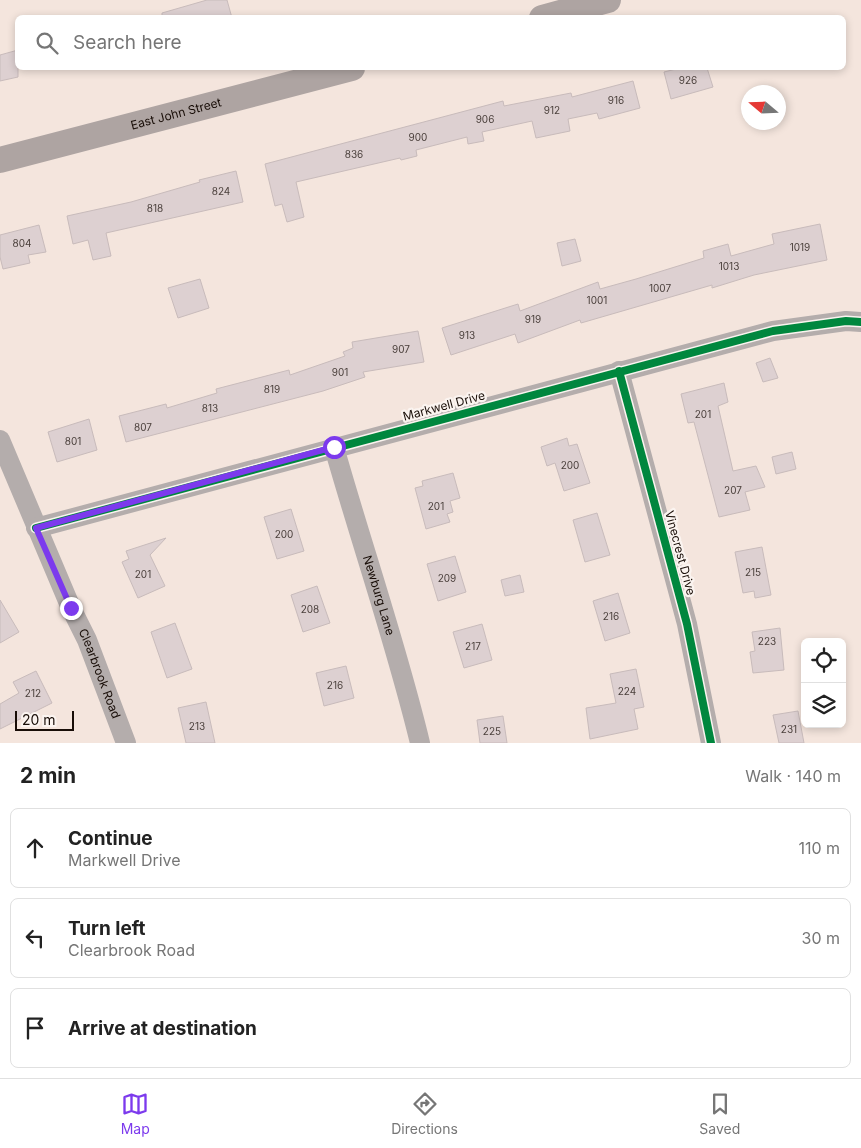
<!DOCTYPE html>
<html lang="en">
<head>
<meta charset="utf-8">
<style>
  body { margin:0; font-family:Inter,sans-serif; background:#f6f6f6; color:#222 }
  .controls { position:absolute; right:15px; bottom:15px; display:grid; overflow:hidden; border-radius:8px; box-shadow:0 2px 8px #0003 }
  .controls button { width:45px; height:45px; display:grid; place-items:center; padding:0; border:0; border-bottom:1px solid #e0e0e0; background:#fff; color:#222; font:25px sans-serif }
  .compass { position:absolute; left:741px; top:85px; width:45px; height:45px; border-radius:50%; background:#fff; box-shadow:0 2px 8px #0003; rotate:289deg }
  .scale { position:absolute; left:15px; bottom:12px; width:59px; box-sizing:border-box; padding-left:5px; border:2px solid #180d07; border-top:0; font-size:14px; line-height:18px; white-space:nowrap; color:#180d07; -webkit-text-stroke:4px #fbf4f0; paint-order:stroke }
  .stop { position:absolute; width:15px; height:15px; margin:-11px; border:4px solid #7c3aed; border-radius:50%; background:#fff }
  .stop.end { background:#7c3aed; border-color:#fff; box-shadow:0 1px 5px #0008 }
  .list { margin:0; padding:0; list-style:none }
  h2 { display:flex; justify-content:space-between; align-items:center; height:65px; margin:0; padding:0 20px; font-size:21px }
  h2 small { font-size:16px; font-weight:400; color:#767676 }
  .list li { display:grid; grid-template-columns:32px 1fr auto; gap:15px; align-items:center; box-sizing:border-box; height:80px; margin:0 10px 10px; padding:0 10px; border:1px solid #e0e0e0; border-radius:8px }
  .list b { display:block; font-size:19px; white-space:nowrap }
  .list p { margin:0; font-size:16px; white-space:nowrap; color:#767676 }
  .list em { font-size:16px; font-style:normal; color:#767676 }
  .icon { flex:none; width:28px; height:28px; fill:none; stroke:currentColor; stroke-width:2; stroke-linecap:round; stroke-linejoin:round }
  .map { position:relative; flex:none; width:861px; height:743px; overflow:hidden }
  .search { position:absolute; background:#fff; box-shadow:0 2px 8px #0003; left:15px; right:15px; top:15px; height:55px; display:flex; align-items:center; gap:12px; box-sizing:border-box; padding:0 18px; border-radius:8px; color:#767676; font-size:19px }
  .sheet { height:335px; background:#fff }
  nav { display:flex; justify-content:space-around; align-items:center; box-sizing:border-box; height:70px; border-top:1px solid #e0e0e0; background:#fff; font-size:14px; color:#767676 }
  nav a { display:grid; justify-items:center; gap:2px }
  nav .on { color:#7c3aed }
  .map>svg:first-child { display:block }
  .building { fill:#ddd0d1; stroke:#c8bbbb }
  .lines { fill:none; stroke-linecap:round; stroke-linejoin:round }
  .minor { stroke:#b4adac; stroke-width:20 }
  .major { stroke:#aea4a2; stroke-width:26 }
  .cycleway-casing { stroke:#fbf4f0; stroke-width:11 }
  .cycleway { stroke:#00873e; stroke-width:8 }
  .route { stroke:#7c3aed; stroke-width:6 }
  .labels { text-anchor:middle; stroke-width:4.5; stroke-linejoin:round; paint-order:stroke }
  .number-label { font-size:10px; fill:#4b403c }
  .street-label { font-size:12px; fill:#180d07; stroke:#fbf4f0 }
</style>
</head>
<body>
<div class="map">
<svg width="861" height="743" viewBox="0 0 861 743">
  <rect width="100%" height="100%" fill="#f4e5dd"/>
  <!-- building -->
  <path class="building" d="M 207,0 L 227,0 L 232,18 L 162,18 L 162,13 Z
    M 18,50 L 18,77 L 0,81 L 0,55 Z
    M 680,68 L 707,68 L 713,87 L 671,99 L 664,72 Z
    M 633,81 L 640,108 L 599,119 L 597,113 L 568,119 L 570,131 L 536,138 L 532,121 L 482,132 L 484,141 L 468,144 L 467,137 L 416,150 L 417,156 L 401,160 L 400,158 L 296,182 L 304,217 L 287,222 L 282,204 L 275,206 L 265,164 L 503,101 L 504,106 L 571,93 L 572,97 Z
    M 236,171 L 243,202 L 106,233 L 111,256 L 93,260 L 88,240 L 73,244 L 67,216 L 131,202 L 200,182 L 199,180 Z
    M 820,224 L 827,260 L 754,275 L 712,288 L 712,285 L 581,323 L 580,320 L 518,343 L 515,334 L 451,355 L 442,328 L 518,304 L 520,311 L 598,282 L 600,289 L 636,279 L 704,258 L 703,251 L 728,244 L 731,256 L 774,244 L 772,234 Z
    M 39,225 L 46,252 L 28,255 L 30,263 L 3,269 L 0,257 L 0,235 Z
    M 575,239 L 581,261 L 562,266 L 557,243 Z
    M 200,279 L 209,308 L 178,318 L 168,288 Z
    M 418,331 L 424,362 L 363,372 L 365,377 L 323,391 L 126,442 L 119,416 L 166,404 L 167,408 L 217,393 L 216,389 L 289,370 L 290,375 L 345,356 L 343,352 L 353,348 L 352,342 Z
    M 770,358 L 778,378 L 763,382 L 756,363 Z
    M 724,383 L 728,402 L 718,406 L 733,471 L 756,466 L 765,487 L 745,492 L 750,510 L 719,517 L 694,422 L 688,423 L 681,394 Z
    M 89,419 L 97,450 L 57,462 L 48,432 Z
    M 567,438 L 569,446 L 577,444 L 590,483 L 564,491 L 555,463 L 547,466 L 541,447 Z
    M 792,452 L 796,469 L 776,474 L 772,457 Z
    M 453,473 L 460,498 L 450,501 L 453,512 L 447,514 L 450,522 L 426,529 L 415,488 L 423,486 L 422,481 Z
    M 291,509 L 304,551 L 277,559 L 264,517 Z
    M 597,513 L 610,555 L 585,562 L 573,520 Z
    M 166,538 L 150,555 L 165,586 L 138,598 L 122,562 L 129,559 L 126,551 Z
    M 762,547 L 771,595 L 755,598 L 754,591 L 743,593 L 735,552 Z
    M 455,556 L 466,592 L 438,601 L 427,564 Z
    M 520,575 L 524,592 L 505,596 L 501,580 Z
    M 317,586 L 330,623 L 303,632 L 291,595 Z
    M 618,593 L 630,633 L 605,641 L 593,601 Z
    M 0,600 L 19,632 L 0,643 Z
    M 175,623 L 192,669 L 167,678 L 151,632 Z
    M 482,624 L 492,660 L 464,668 L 453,632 Z
    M 780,628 L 784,670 L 753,673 L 750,652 L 755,651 L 752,632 Z
    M 346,666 L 354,698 L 324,706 L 316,673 Z
    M 636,669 L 644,707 L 634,709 L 638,729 L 590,739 L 586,708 L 616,703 L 610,674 Z
    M 36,671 L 52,703 L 0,729 L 0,704 L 19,693 L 13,682 Z
    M 206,702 L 215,743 L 186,743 L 178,708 Z
    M 798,711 L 804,743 L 779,743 L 773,715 Z
    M 503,716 L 507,743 L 480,743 L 477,720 Z"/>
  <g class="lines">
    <!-- minor -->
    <g class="minor">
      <path d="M 619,371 L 687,624 L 711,743"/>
      <path id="s1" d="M 0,440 L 71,608 L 87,640 L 126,743"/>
      <path id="s2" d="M 334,447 C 362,546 396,643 420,743"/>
      <path d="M 36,528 L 773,331 L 846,321 L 861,322"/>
    </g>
    <!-- major -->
    <g class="major">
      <path d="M 542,18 L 608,0"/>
      <path id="s3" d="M 0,160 L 352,68"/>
    </g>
    <!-- cycleway casing -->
    <g class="cycleway-casing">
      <path id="cycleway" d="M 619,371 L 687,624 L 711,743
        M 36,528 L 773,331 L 846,321 L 861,322"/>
    </g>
    <!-- cycleway -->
    <use href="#cycleway" class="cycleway"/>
  </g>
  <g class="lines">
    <!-- route -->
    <path class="route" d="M 71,608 L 36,528 L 334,447"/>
  </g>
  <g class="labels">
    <!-- number labels -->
    <g class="number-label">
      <text x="688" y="84">926</text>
      <text x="616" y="104">916</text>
      <text x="552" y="114">912</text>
      <text x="485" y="123">906</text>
      <text x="418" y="141">900</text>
      <text x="354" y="158">836</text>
      <text x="221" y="195">824</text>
      <text x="155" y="212">818</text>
      <text x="22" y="247">804</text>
      <text x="800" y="251">1019</text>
      <text x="729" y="270">1013</text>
      <text x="660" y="292">1007</text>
      <text x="597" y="304">1001</text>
      <text x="533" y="323">919</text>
      <text x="467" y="339">913</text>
      <text x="401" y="353">907</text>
      <text x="340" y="376">901</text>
      <text x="272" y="393">819</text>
      <text x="210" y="412">813</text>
      <text x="703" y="418">201</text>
      <text x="143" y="431">807</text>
      <text x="73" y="445">801</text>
      <text x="570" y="469">200</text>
      <text x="733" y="494">207</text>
      <text x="436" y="510">201</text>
      <text x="284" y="538">200</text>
      <text x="753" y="576">215</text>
      <text x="143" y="578">201</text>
      <text x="447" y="582">209</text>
      <text x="310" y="613">208</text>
      <text x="611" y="620">216</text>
      <text x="767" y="645">223</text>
      <text x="473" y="650">217</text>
      <text x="335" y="689">216</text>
      <text x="627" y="695">224</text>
      <text x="33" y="697">212</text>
      <text x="197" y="730">213</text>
      <text x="789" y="733">231</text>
      <text x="492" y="735">225</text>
    </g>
    <!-- street labels -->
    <g class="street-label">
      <text dy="4" stroke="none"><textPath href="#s3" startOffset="182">East John Street</textPath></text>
      <text transform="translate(444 406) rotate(-15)" y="4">Markwell Drive</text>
      <text transform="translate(680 553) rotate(75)" y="4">Vinecrest Drive</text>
      <text dy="4" stroke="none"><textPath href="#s2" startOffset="155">Newburg Lane</textPath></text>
      <text dy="4" stroke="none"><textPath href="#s1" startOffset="254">Clearbrook Road</textPath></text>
    </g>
  </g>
</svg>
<div class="controls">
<button><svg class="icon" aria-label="locate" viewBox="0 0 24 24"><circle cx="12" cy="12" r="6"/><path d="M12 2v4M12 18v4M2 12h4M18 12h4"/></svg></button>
<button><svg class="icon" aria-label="layers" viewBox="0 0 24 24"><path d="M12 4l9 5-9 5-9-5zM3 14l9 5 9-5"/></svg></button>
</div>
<svg class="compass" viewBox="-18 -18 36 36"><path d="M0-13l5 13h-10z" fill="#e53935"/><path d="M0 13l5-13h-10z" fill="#767676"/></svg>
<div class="scale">20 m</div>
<div class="stop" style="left:334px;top:447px"></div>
<div class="stop end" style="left:71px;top:608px"></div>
<div class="search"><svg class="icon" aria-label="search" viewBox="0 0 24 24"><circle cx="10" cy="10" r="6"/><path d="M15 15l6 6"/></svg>Search here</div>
</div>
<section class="sheet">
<h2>2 min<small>Walk · 140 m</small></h2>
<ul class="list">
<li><svg class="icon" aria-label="ahead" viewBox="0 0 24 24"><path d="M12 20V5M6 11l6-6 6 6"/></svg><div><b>Continue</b><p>Markwell Drive</p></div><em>110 m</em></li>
<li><svg class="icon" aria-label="left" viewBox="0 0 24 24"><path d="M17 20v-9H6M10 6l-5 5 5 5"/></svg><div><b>Turn left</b><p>Clearbrook Road</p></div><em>30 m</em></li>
<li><svg class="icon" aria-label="arrive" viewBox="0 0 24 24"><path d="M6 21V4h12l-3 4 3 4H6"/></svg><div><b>Arrive at destination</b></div></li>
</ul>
</section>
<nav>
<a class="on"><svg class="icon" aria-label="map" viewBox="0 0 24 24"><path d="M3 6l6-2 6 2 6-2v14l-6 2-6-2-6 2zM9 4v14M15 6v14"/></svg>Map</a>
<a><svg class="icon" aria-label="directions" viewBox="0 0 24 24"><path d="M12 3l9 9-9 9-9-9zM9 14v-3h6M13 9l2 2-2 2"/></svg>Directions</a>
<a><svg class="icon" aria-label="saved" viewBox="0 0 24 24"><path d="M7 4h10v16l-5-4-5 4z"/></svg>Saved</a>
</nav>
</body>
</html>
